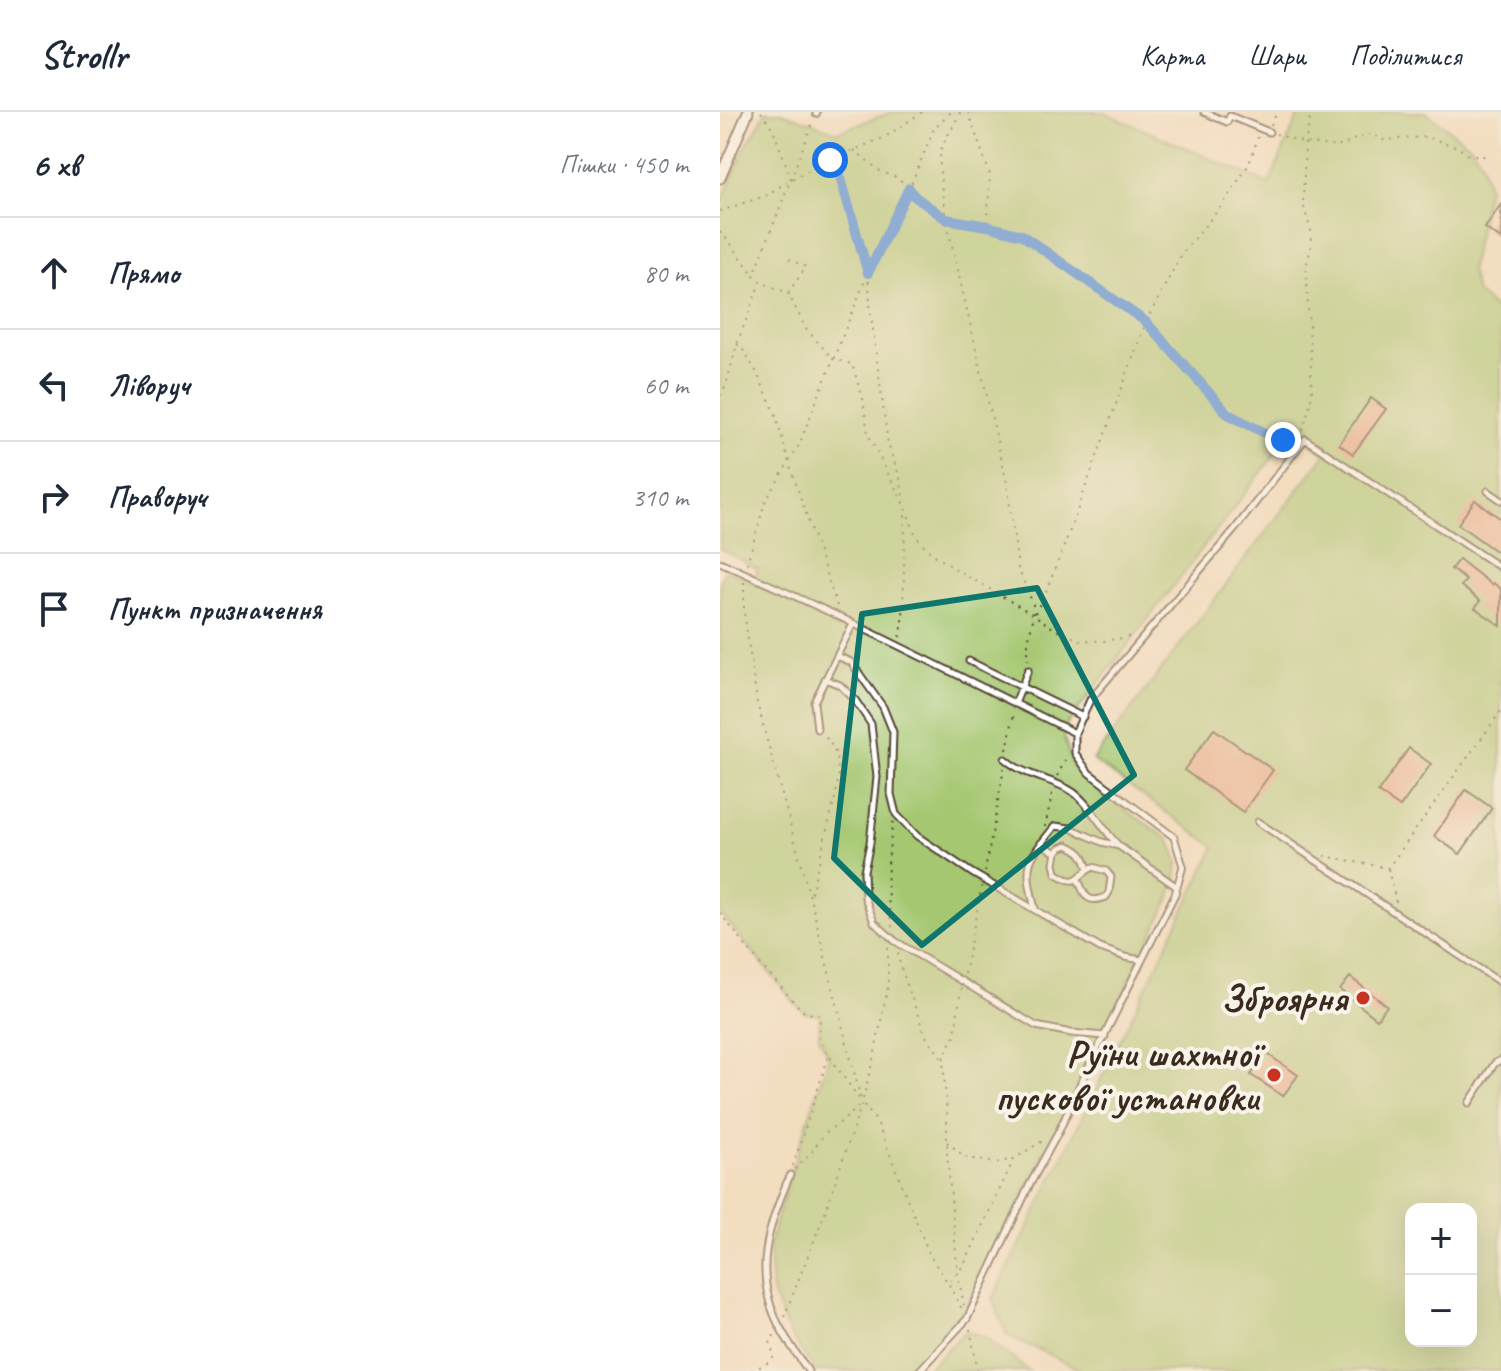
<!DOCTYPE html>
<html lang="uk">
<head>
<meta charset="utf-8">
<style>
  body { margin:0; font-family:Caveat,sans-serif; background:#f2f2f3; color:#1f2937 }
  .controls { position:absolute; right:24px; bottom:24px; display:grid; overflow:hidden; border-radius:16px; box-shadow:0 8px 32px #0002 }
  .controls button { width:72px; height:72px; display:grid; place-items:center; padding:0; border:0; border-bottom:2px solid #e0e1e3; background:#fff; color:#1f2937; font:40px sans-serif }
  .stop { position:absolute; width:24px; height:24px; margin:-18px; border:6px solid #1a73e8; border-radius:50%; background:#fff }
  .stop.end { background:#1a73e8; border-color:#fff; box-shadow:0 2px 8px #0008 }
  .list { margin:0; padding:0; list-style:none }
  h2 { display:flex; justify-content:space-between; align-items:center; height:104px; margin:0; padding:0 32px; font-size:34px }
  h2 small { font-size:26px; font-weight:400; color:#747a83 }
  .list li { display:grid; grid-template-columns:52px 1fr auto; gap:24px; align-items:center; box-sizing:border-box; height:112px; padding:0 32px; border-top:2px solid #e0e1e3 }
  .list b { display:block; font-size:30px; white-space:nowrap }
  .list em { font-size:26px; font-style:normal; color:#747a83 }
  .icon { flex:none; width:44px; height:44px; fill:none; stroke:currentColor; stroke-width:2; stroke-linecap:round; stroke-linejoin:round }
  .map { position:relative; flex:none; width:781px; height:1259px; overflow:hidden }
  header { display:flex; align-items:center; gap:48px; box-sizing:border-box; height:112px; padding:0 40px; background:#fff; border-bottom:2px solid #e0e1e3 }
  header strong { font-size:38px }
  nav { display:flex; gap:44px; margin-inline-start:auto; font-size:28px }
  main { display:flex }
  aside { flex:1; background:#fff }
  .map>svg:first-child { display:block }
  .green { fill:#a5c771; stroke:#707848; stroke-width:2; fill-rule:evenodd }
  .building { fill:#e79675 }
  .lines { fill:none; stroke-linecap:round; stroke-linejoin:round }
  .service-casing { stroke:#574536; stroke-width:9 }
  .minor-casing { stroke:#574536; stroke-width:13 }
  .path { stroke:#574536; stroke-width:2; stroke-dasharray:2 6; stroke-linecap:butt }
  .service { stroke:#fff; stroke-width:5 }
  .minor { stroke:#fff; stroke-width:9 }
  .route { stroke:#1a73e8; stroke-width:10 }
  .marked { fill:none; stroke:#0f766e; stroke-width:6; stroke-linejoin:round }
  .poi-dot { fill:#c8321e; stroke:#f7f3e8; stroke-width:3 }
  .labels { text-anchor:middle; stroke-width:8; stroke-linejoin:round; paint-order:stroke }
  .poi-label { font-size:38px; font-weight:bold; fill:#3b2a1e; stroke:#f7f3e8; text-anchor:end }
</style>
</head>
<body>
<header>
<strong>Strollr</strong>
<nav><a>Карта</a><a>Шари</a><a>Поділитися</a></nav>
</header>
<main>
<aside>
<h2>6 хв<small>Пішки · 450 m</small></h2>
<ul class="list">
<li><svg class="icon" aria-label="ahead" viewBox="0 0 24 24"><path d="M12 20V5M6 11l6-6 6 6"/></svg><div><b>Прямо</b></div><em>80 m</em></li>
<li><svg class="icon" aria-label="left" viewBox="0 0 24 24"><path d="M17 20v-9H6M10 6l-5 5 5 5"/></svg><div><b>Ліворуч</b></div><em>60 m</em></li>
<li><svg class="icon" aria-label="right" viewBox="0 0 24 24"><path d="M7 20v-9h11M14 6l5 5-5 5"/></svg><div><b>Праворуч</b></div><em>310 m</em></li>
<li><svg class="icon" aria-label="arrive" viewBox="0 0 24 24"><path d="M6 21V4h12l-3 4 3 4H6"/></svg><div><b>Пункт призначення</b></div></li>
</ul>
</aside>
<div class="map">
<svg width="781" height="1259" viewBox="0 0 781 1259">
  <rect width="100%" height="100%" fill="#f7f3e8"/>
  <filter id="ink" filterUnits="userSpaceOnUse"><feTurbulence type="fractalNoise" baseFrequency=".0125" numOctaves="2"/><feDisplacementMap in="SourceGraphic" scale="16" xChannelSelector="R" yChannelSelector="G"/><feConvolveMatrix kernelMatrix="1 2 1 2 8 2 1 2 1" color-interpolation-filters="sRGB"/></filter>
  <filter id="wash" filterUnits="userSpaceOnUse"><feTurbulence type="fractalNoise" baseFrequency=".006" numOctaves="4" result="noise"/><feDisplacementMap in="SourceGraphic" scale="32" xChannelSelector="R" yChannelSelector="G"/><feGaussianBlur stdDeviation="1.8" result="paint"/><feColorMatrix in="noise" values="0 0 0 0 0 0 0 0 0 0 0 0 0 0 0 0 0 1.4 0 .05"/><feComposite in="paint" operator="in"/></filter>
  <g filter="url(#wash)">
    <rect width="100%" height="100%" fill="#f3ddbf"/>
    <!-- green -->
    <path class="green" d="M 45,0 L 62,0 L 117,20 L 172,0 L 383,0 L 549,72 L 580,0 L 705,0 L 750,33 L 761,48 L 768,76 L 750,158 L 756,180 L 781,203 L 781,1259 L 363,1259 L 287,1223 L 273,1187 L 495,735 L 373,648 L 605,342 L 574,318 L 347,612 L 344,626 L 354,657 L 411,702 L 449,727 L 458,749 L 457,762 L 450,786 L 258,1175 L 239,1208 L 191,1259 L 96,1259 L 70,1223 L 52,1181 L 49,1133 L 70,1063 L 109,944 L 99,925 L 100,903 L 85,901 L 74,890 L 0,801 L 0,468 L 6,458 L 33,471 L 38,457 L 0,437 L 0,94 L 24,38 L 44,4 ZM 691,1097 L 751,1097 L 751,1229 L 691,1229 Z
      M 246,1219 L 266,1226 L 309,1259 L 205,1259 Z"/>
    <g id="blocks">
      <!-- building -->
      <path class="building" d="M 781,92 L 781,127 L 765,116 Z
        M 651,286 L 666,297 L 633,342 L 619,332 Z
        M 755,388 L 781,407 L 781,443 L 738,412 Z
        M 739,447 L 772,473 L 773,471 L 781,477 L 781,514 L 755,496 L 760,489 L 741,474 L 746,468 L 731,457 Z
        M 494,617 L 553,658 L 523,700 L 464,658 Z
        M 689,636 L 711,652 L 680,695 L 658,680 Z
        M 746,678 L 772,696 L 740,742 L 714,724 Z
        M 630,865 L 667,894 L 657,907 L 620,878 Z
        M 546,941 L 578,963 L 563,984 L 531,963 Z"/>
    </g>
  </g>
  <g filter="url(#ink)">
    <use href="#blocks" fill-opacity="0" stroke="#574536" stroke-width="2"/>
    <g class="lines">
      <!-- service casing -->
      <g class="service-casing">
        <path id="service" d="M 484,0 L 507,10 L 510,4 L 549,20
          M 96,2 L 97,0
          M 768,379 L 781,388
          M 0,450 L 118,504 L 355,621
          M 117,544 L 131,550 L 163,595 L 173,620 L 171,682 L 176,702 L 197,724 L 252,761 L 380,836 L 405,845 L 422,848
          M 249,549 L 363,605
          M 105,567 L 120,573 L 135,588 L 151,612 L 157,665 L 150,731 L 144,759 L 145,786 L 154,810 L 175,829 L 316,914 L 351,921 L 385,924
          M 295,592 L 308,558
          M 97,617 L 94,590 L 133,512
          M 285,647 C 305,665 332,666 353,680 C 371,693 382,717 398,733
          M 538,710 L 781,871
          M 321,731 L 336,741 L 340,736 L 347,733 C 361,739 364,743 368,757
          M 336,741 L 334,751 L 336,761 C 359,776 354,765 373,755 L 386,759 L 391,765 L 389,780 L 386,785 C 366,793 364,782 358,767
          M 315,797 C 304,751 306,750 335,714 L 350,716 L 382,730 L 399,734 L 457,775
          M 749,991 L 775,951 L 781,948
          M 70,1063 C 48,1115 31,1163 61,1217 C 69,1232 79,1245 88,1259
          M 199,1259 L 247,1207 L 309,1074 L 338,1021 L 370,952 L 455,782 L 463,754 L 454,725 L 369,661 L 355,641 L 355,621 L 370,588 L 515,417 L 585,327 L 781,456"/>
      </g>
      <!-- minor casing -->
      <g class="minor-casing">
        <path id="minor" d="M 0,66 L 28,0"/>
      </g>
      <!-- path -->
      <path class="path" d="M 41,0 L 53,17 L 71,66
        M 240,0 C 235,13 227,23 222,35 C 216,50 224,91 226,107 L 267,114 L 302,123 L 426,210 L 508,302 L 547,322 L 563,328 L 569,333
        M 248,0 L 270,63 L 267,114
        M 551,13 L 557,0
        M 556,22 L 585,31 L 611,34 L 622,34 L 635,27 L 651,22 L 663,28 L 706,25 L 738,35 L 747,42 L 769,45
        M 134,38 L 160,59 L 178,66 L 189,76 L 194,84 L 226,107 L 287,371 L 298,456 L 313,492 L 314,503 L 308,530 L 308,548
        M 110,48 L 119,60 L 148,161 L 151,203 L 168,332 L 181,369 L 184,393
        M 0,99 L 45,84 L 72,67 L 110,48 L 165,25 L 202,0
        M 0,120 L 11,132 L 33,162
        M 69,147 L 86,155 L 68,181 L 41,170 L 34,163 L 93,9
        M 68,181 L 86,217 L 113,247 L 132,252 L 143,287 L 148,322 L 185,395 L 196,424 L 210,440 L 237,458 L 314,503 L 336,518 L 360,528 L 384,529 L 414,524
        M 17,232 L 24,239 L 37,261 L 55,300 L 69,351 L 117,494
        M 0,284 L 6,274 L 17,232 L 40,171
        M 583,318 L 591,288 L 592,276 L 586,155 L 591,135 L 591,119 L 583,92 L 585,31 L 590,7 L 588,0
        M 27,452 L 45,390 L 78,335 L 148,161 L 193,68 L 214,16 L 231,0
        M 24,470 L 24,500 L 37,591 L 90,785 L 142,991
        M 315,501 L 325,482 L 346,429 L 426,210 L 462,141 L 504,91 L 529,52 L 538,25
        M 180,525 L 183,511 L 185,400
        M 287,638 L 294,601
        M 337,664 L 347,645
        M 325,715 L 333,678
        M 604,744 L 668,756 L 781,599
        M 668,757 L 677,794
        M 265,760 L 284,656
        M 91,781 L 116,682 L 119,662 L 115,640 L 109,629 L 103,623
        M 0,801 L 40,852 L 74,890 L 85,901 L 100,903 L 99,925 L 109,944 L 140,988
        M 172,815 C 165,779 167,746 173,710
        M 178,841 L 180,853 L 205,923 L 223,947
        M 244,862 L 262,774
        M 241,876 L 235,923 L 223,947 L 227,1003 L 227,1041 L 238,1163 L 244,1193
        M 144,993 L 157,1010 L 210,1144 L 228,1171 L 243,1199
        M 227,1030 L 245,1045 L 275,1051 L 294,1047 L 324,1028
        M 73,1054 L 108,946
        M 75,1057 L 91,1041 L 105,1021 L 124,1008 L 141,992
        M 230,1169 L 244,1153 L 294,1047
        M 64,1205 L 104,1103 L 142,991 L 155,940 L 168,874 L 168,832
        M 250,1217 L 258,1259
        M 32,1259 L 49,1250 L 54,1245 L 50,1229 L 56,1221"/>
      <!-- service -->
      <use href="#service" class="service"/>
      <!-- minor -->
      <use href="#minor" class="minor"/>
    </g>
  </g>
  <g class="lines" filter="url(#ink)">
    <!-- route -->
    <path class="route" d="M 110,48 L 119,60 L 148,161 L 189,76 L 194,84 L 226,107 L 267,114 L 302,123 L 426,210 L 508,302 L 547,322 L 563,328"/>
  </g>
  <!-- marked area -->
  <path d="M0 0H781V1259H0ZM 317,476 L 414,663 L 202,833 L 114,746 L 142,502 Z" fill="#f3ddbf" fill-opacity=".55" fill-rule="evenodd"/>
  <path class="marked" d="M 317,476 L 414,663 L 202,833 L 114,746 L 142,502 Z"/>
  <!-- markers -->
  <g class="poi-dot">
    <circle cx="643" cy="886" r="8"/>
    <circle cx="554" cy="963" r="8"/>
  </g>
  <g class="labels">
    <!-- poi labels -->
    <g class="poi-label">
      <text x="627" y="899">Зброярня</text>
      <text x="538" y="954">Руїни шахтної<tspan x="538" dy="44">пускової установки</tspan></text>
    </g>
  </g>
</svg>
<div class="controls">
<button>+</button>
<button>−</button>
</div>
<div class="stop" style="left:110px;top:48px"></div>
<div class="stop end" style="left:563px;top:328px"></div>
</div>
</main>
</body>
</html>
